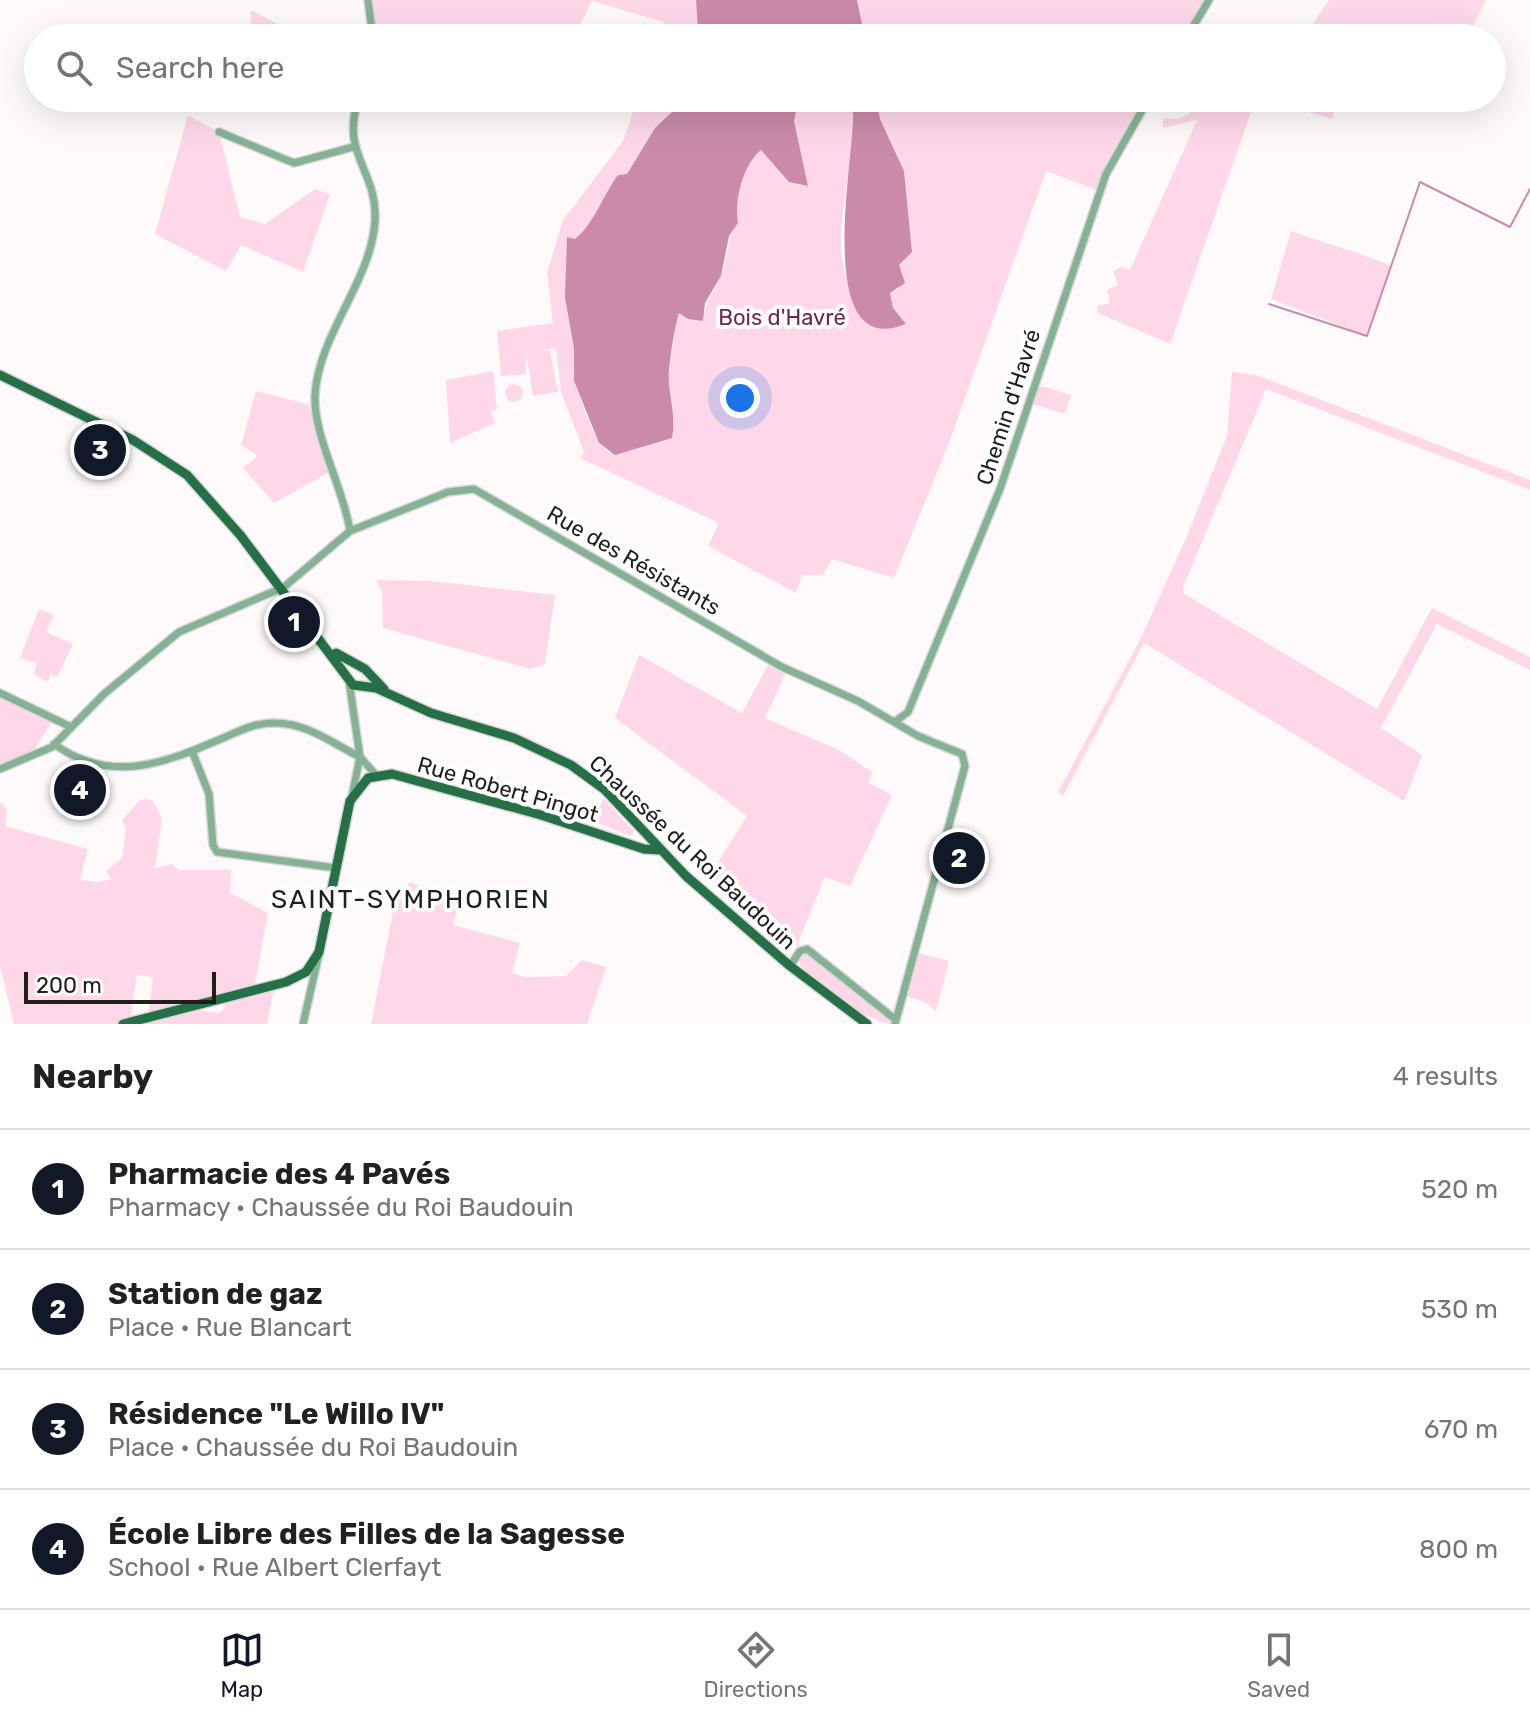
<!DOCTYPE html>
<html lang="en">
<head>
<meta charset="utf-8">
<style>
  body { margin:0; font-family:Rubik,sans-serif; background:#f2f2f2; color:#202124 }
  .scale { position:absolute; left:24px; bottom:20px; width:192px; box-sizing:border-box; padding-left:8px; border:4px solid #201d1e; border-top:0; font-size:22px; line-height:28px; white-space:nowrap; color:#201d1e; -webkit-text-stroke:6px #fff; paint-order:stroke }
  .you { position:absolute; left:740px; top:398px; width:28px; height:28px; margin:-20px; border:6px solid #fff; border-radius:50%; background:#1a73e8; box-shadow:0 0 0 12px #1a73e833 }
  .badge { display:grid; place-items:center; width:52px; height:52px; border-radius:50%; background:#111827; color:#fff; font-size:26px; font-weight:700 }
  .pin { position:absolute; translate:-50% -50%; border:4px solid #fff; box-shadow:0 2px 8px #0006 }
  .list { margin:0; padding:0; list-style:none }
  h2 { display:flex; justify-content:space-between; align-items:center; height:104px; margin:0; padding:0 32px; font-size:34px }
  h2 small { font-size:26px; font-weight:400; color:#757577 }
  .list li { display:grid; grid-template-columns:52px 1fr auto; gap:24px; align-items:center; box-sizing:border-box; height:120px; padding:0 32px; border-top:2px solid #e0e0e0 }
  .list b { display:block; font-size:30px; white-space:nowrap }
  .list p { margin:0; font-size:26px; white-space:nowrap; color:#757577 }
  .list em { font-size:26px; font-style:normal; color:#757577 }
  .icon { flex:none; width:44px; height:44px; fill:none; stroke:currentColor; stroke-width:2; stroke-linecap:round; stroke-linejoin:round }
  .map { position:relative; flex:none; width:1530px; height:1024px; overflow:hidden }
  .search { position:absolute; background:#fff; box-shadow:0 8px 32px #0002; left:24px; right:24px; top:24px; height:88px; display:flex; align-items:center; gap:20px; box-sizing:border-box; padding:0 28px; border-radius:44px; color:#757577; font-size:30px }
  .sheet { height:584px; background:#fff }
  nav { display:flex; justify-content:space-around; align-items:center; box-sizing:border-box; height:112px; border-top:2px solid #e0e0e0; background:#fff; font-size:22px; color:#757577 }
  nav a { display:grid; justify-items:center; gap:4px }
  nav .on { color:#111827 }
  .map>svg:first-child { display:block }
  .green { fill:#fed8e9; fill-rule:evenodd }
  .water { fill:#c98ba9 }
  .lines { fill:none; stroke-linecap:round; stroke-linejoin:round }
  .stream { stroke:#c98ba9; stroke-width:2 }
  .minor-casing { stroke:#dad7d8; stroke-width:10 }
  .major-casing { stroke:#dad7d8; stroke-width:12 }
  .minor { stroke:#85b294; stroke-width:7 }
  .major { stroke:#267047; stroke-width:9 }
  .labels { text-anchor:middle; stroke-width:8; stroke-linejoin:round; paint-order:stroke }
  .park-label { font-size:22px; fill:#6f254e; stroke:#fff }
  .street-label { font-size:22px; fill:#201d1e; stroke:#fff }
  .quarter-label { font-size:26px; letter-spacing:2px; fill:#201d1e; stroke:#fff }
</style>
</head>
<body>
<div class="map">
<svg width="1530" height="1024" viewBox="0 0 1530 1024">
  <rect width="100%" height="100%" fill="#fefafc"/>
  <!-- green -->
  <path class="green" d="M 368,0 L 696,0 L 698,32 L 688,38 L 659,38 L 664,22 L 592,1 L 573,38 L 373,38 Z
    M 857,0 L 1209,0 L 1186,38 L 865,38 Z
    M 1329,0 L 1486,0 L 1467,38 L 1420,38 L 1369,28 L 1363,38 L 1303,38 Z
    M 251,10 L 296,34 L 294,38 L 250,38 Z
    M 638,98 L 674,98 L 673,111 L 655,128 L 627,174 L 618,175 L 585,231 L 575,239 L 565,298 L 574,348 L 574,381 L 587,418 L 599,443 L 609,453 C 632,452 650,443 672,438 C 677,414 667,392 669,368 C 671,350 674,330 679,312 L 703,320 C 705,303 713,294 720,278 C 729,260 725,241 738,223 C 734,200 743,166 761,150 L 789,182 L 808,186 L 794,121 L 799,98 L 831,98 L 832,103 L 853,112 C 857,170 826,234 851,290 L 893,308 L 890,293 L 900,288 L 899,265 L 912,252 L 911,243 L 904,171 L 880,119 L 876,98 L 1149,98 L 1099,191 L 1046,171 L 949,443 L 894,578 L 832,559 L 823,575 L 802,575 L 796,593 L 708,546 L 719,523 L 580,458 L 584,452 L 561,392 L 556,348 L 527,354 L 550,350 L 558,392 L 533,396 L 526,354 L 526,374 L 501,376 L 497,331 L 553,323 L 547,273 L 563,220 L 623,141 Z
    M 1215,98 L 1256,98 L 1170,344 L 1098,313 L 1097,306 L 1110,303 L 1107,290 L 1118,285 L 1113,271 L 1121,267 L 1130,270 L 1197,120 L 1163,128 L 1163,118 L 1179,119 Z
    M 1263,98 L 1339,98 L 1332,119 Z
    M 188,115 L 219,132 L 240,217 L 265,224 L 315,189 L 330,194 L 303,272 L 241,245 L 226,271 L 155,234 Z
    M 1291,231 C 1326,244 1358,252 1392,266 L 1367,336 L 1271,299 Z
    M 493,371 L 497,409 L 491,411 L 495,423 L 450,443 L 446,380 Z
    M 1232,372 L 1256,375 L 1530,480 L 1530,490 L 1266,389 L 1183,587 L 1183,593 L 1377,709 L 1432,608 L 1530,657 L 1530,670 L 1437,624 L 1381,728 L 1422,755 L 1404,801 L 1144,643 L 1063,796 L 1058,792 L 1140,640 L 1187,536 L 1227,436 Z
    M505 393a9 9 0 1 1 18 0a9 9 0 1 1-18 0Z
    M 1035,384 L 1071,395 L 1065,414 L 1029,403 Z
    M 256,391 L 315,406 L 330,472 L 274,503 L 243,468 L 258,456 L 241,445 Z
    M 376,580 L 432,581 L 555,595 L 545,664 L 531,669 L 383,628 L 382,591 Z
    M 39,609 L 54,615 L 46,632 L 73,644 L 57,677 L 51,674 L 48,682 L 33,674 L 37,663 L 20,658 Z
    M 639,655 L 742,713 L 768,665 L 785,674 L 765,718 L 839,750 L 872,772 L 869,783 L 892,795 L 850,886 L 825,877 L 798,943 L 800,948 L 710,875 L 747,816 L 615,718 Z
    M 0,693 L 54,718 L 31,755 L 0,769 Z
    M 603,798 L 634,831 L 631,836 L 595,822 Z
    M 147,799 L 153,801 L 162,819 L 155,868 L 172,864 L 179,870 L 231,870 L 230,893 L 268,913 L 254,989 L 275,985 L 267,1024 L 14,1024 L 0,966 L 0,802 L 7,808 L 5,826 L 88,849 L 80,880 L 98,882 L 111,879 L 106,871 L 122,858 L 126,828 L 122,820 L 140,800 ZM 137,975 L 153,977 L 148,1017 L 130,1021 ZM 226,998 L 224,1009 L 219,1013 L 190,1009 Z
    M 410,882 L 459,903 L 453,925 L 520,943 L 512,973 L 525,977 L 566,976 L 582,960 L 606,967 L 587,1024 L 371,1024 L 395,901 Z
    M 804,951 L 890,1020 L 892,1024 C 871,1024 803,979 798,959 Z
    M 918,953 L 949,961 L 936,1011 L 926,1003 L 907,996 Z"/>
  <!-- water -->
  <path class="water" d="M 696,0 L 857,0 L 865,38 L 688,38 L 698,31 Z
    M 674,98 L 799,98 L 794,121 L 808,186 L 789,182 L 761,150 C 743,165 734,200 738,223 L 729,236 L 721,276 L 705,303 L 703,321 L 688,319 L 679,313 C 674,330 671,351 669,369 C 667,392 677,414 672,438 L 615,455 L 599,443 L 574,381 L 574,348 L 565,298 L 567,237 L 575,239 C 594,224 603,195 618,175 L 627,174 L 655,128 L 673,111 Z
    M 831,98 L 876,98 L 880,119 L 904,171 L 912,252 L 899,265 L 905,283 L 890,293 L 893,308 L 906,324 C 810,363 856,151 853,112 L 832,103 Z"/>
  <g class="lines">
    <!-- stream -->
    <path class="stream" d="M 1269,304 L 1367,336 L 1420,182 L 1510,227 L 1530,189"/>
    <!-- minor casing -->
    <g class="minor-casing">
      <path id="minor" d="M 368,0 L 373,38
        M 1186,38 L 1209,0
        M 219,132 L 294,163 L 353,147
        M 350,531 C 344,489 313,436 315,395 C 319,333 371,282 375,221 C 378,170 339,154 359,98
        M 349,681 L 360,757 L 352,796
        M 0,693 L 69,726
        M 896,721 L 908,712 L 1000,489 L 1106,174 L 1149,98
        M 54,744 C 111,785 165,763 223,738 C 239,731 257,722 275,723 C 307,723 332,743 360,757
        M 192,751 L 209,794 L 213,845 L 217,852 L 336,868
        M 360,757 L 376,775
        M 0,769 L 52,747 L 104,694 L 179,632 L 284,587 L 350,531 L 448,492 L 474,489 L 782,667 L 858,701 L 918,736 L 962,754 L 965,766 L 895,1024
        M 790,966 L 800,951 L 807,949 L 896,1020
        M 303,1024 L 319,954"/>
    </g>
    <!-- major casing -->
    <g class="major-casing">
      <path id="major" d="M 0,375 L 133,440 L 187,475 L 241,536 L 353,685 L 376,688 L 431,713 L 514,738 L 571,765 L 604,789 L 686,876 L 790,966 L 867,1024
        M 336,653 L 365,669 L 384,689
        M 123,1024 L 286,982 L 306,972 L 319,952 L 350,801 L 368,778 L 392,774 L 541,815 L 644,849 L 660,850"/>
    </g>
    <!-- minor -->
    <use href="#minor" class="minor"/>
    <!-- major -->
    <use href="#major" class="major"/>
  </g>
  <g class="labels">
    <!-- park labels -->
    <g class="park-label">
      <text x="782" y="325">Bois d'Havré</text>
    </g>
    <!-- street labels -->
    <g class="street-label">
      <text transform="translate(1008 407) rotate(-72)" y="8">Chemin d'Havré</text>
      <text transform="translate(634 560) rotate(30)" y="8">Rue des Résistants</text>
      <text transform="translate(508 789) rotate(16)" y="8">Rue Robert Pingot</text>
      <text transform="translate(693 852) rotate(43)" y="8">Chaussée du Roi Baudouin</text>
    </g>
    <!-- quarter labels -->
    <g class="quarter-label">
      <text x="411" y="908">SAINT-SYMPHORIEN</text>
    </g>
  </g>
</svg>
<div class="scale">200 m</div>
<div class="you"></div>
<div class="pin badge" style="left:294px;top:622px">1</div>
<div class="pin badge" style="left:959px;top:858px">2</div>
<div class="pin badge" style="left:100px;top:450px">3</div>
<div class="pin badge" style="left:80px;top:790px">4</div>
<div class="search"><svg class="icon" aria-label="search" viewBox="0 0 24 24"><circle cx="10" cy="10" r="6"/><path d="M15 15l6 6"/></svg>Search here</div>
</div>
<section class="sheet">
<h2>Nearby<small>4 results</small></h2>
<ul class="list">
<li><span class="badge">1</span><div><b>Pharmacie des 4 Pavés</b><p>Pharmacy · Chaussée du Roi Baudouin</p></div><em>520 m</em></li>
<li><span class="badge">2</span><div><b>Station de gaz</b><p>Place · Rue Blancart</p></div><em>530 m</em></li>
<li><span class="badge">3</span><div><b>Résidence &quot;Le Willo IV&quot;</b><p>Place · Chaussée du Roi Baudouin</p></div><em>670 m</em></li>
<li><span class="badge">4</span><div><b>École Libre des Filles de la Sagesse</b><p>School · Rue Albert Clerfayt</p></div><em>800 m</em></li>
</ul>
</section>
<nav>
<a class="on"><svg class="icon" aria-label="map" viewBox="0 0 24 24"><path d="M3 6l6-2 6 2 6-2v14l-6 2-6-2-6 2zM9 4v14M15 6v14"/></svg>Map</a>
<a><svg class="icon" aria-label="directions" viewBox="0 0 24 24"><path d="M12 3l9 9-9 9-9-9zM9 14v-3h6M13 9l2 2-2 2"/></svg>Directions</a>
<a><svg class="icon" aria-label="saved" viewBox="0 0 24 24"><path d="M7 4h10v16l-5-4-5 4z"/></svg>Saved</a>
</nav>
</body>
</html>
